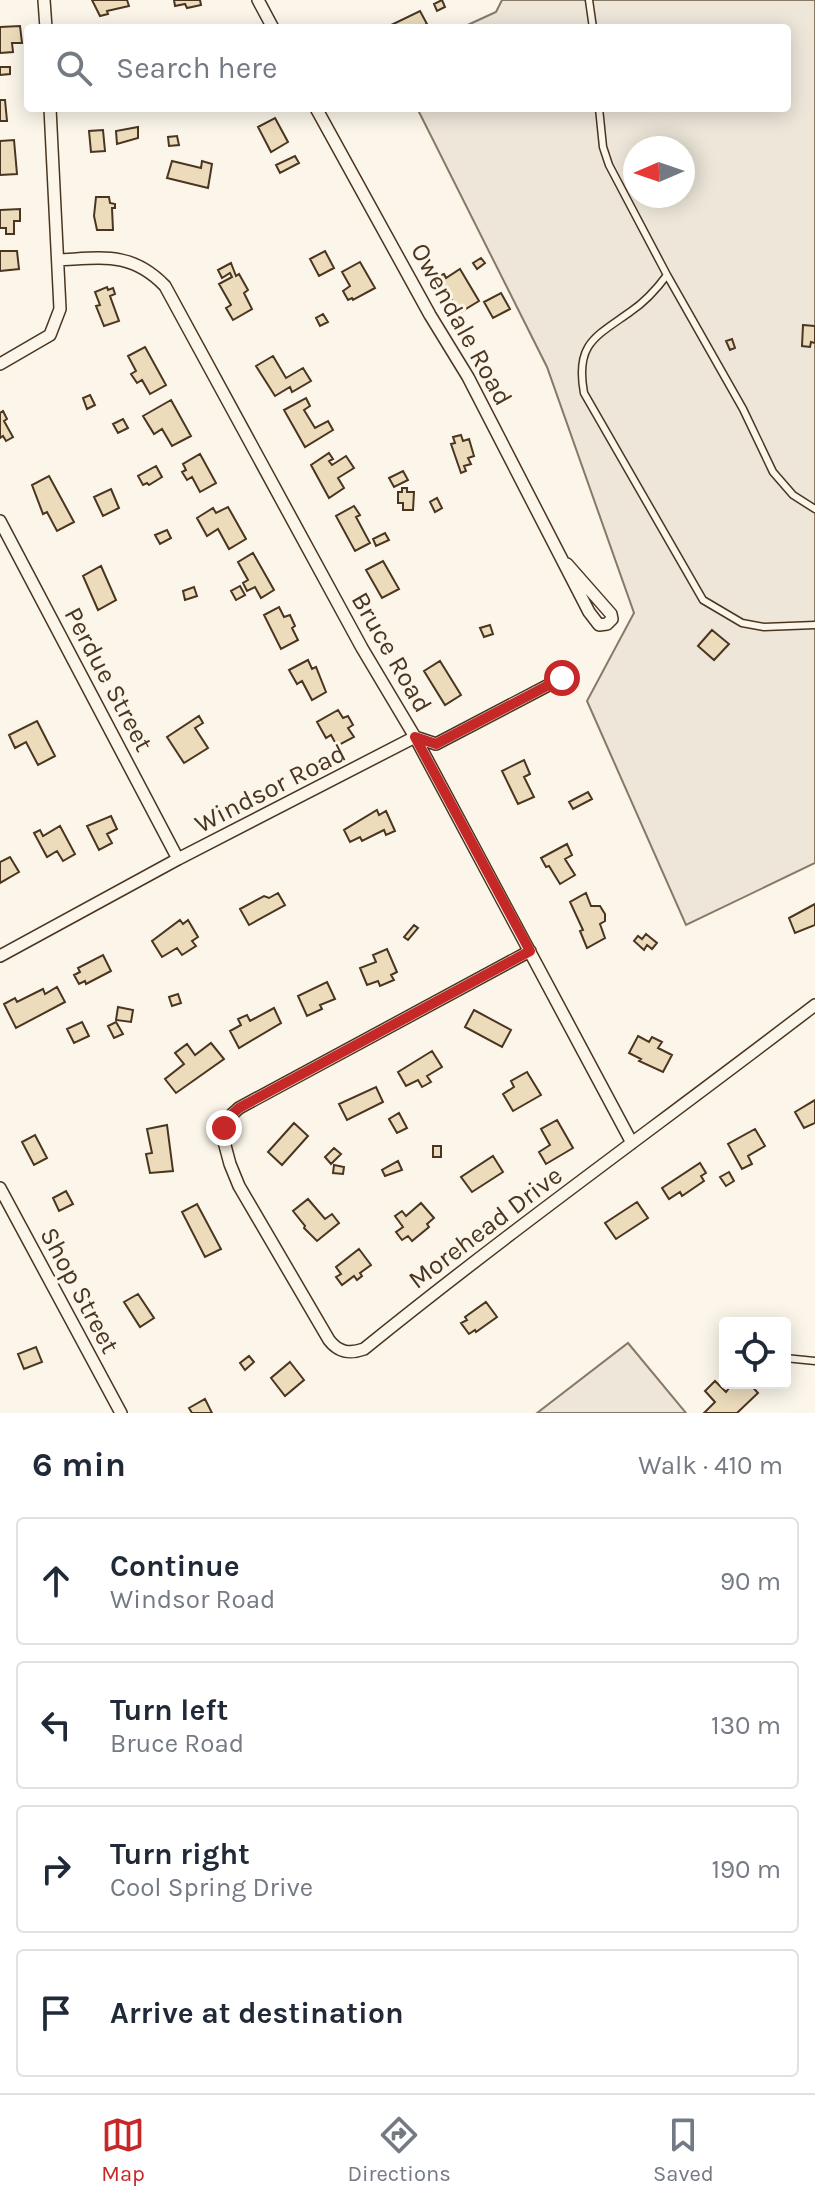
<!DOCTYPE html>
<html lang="en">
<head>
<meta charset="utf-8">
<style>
  body { margin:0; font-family:Karla,sans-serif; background:#f2f2f3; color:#1f2937 }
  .controls { position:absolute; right:24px; bottom:24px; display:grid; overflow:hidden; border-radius:8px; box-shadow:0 4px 20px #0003 }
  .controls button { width:72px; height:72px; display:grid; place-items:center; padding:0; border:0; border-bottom:2px solid #e0e1e3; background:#fff; color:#1f2937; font:40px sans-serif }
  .compass { position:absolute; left:623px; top:136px; width:72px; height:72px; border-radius:50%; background:#fff; box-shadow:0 4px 20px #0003; rotate:268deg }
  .stop { position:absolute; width:24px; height:24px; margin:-18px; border:6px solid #c62828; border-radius:50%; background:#fff }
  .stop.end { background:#c62828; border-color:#fff; box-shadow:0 2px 8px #0008 }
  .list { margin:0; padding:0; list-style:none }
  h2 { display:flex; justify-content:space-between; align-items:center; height:104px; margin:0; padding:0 32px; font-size:34px }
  h2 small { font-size:26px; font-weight:400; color:#747a83 }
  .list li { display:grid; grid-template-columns:52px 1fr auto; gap:24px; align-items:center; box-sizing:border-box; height:128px; margin:0 16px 16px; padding:0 16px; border:2px solid #e0e1e3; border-radius:8px }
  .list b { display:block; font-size:30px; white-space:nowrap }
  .list p { margin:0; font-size:26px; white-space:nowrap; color:#747a83 }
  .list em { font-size:26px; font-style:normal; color:#747a83 }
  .icon { flex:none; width:44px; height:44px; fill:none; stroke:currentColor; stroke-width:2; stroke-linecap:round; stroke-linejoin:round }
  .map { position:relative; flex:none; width:815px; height:1413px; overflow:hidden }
  .search { position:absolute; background:#fff; box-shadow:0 4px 20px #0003; left:24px; right:24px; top:24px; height:88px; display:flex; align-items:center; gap:20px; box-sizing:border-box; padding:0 28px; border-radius:8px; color:#747a83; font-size:30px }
  .sheet { height:680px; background:#fff }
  nav { display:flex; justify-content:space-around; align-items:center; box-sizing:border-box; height:112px; border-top:2px solid #e0e1e3; background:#fff; font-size:22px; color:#747a83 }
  nav a { display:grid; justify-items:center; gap:4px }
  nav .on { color:#c62828 }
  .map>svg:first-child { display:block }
  .green { fill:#ede6d9; stroke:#887966; stroke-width:2; fill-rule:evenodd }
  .building { fill:#ecdcbc; stroke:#4a3520; stroke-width:2 }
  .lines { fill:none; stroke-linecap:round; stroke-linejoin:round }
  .lane-casing { stroke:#4a3520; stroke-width:9 }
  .street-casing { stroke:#4a3520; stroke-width:14 }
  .lane { stroke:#fbf6e9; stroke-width:6 }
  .street { stroke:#fbf6e9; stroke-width:11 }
  .route { stroke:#c62828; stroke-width:10 }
  .labels { text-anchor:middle; stroke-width:6; stroke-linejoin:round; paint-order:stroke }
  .street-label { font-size:26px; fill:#4a3520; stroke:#fbf6e9 }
</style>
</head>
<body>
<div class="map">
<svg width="815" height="1413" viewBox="0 0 815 1413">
  <rect width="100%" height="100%" fill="#fbf6e9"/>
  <!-- green -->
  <path class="green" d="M 502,0 L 815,0 L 815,863 L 686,925 L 587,701 L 634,613 L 547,367 L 417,108 L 787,108 L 787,28 L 461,28 L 496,12 ZM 635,148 L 683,148 L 683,196 L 635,196 Z
    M 628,1343 L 686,1413 L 537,1413 Z"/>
  <!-- building -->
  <path class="building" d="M 92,0 L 127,0 L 129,6 L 107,11 L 108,14 L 100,16 Z
    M 174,0 L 200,0 L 201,5 L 187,8 L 185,4 L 175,6 Z
    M 442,0 L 445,7 L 437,11 L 434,4 Z
    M 420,11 L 427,24 L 419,28 L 385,28 Z
    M 20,26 L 22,43 L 12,43 L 13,52 L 0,53 L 0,27 Z
    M 0,67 L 10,67 L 10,74 L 0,75 Z
    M 0,100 L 5,100 L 7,121 L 0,121 Z
    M 275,118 L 288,142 L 271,152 L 258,127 Z
    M 138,127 L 138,138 L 117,144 L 116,131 Z
    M 103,130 L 105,151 L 91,152 L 89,131 Z
    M 177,136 L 179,145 L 169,146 L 168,137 Z
    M 14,140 L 17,174 L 0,175 L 0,141 Z
    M 295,156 L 299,163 L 280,173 L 276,165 Z
    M 172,161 L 201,168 L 202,161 L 212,164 L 208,188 L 167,178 Z
    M 96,197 L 109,197 L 110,203 L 115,204 L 115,208 L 112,208 L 113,230 L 97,230 L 94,216 Z
    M 20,209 L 20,221 L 14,221 L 14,234 L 6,234 L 6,228 L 0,228 L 0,210 Z
    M 0,251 L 17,251 L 19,269 L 0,271 Z
    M 325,251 L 334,268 L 319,276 L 310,259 Z
    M 481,258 L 485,263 L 477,269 L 473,263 Z
    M 360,262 L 375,288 L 353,300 L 352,298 L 348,300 L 343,291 L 350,286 L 342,272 Z
    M 231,263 L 236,276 L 239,274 L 248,290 L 244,293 L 252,309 L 233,320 L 226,308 L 231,305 L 219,284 L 232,277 L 230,273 L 222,278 L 218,270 Z
    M 460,269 L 479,301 L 459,313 L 438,276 L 444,274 L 446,278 Z
    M 107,287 L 108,290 L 113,288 L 115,294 L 110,296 L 119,321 L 104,326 L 96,306 L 100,305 L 95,292 Z
    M 501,293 L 510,309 L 493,318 L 484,302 Z
    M 323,314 L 328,322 L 320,326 L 316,318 Z
    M 803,325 L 815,326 L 815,343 L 811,342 L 810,347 L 802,346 Z
    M 732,339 L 735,348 L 730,350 L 726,341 Z
    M 145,347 L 166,385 L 150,394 L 142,380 L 137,383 L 131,374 L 136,371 L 128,356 Z
    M 273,356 L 286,378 L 303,368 L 311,381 L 292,392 L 290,387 L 275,396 L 256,366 Z
    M 90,395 L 95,405 L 87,409 L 83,398 Z
    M 306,398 L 310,406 L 304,410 L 315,428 L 328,421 L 333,430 L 305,447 L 284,410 Z
    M 171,400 L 191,436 L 172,446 L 162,429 L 154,434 L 143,416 Z
    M 3,411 L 7,419 L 4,421 L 13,437 L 6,441 L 3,436 L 0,438 L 0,413 Z
    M 123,419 L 128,428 L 118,433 L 113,424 Z
    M 461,435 L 463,441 L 469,439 L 474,456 L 468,458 L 471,464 L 464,466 L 466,471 L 461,473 L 451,444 L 455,443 L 453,437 Z
    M 329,453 L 333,459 L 329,461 L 332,465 L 346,456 L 354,468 L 338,478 L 344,488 L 329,498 L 311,465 Z
    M 200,454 L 216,483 L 200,492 L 192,477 L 187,480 L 182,472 L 186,470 L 183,464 Z
    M 156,466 L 162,477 L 149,485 L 147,483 L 143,485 L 138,476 Z
    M 403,471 L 408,480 L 394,487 L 389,478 Z
    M 49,476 L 74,522 L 57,531 L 47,512 L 43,514 L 32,485 Z
    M 402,488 L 407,488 L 407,492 L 414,492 L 413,510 L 403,510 L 403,503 L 398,503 L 398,492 L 402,492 Z
    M 111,489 L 119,508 L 103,516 L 94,497 Z
    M 437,498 L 442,508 L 435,512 L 430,502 Z
    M 354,506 L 360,515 L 356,517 L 370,543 L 355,551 L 336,516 Z
    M 228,507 L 246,539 L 229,549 L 218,529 L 207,536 L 197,518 L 213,508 L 216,513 Z
    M 167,530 L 171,538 L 160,544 L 155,535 Z
    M 385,533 L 389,540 L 376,546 L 373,539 Z
    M 253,553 L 274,590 L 261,598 L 255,587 L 247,591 L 243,583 L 248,580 L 238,562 Z
    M 383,561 L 399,589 L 382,598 L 366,570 Z
    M 101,566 L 116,600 L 98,610 L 83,576 Z
    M 240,586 L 245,595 L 236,600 L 231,591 Z
    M 194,587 L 197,596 L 185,600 L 183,591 Z
    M 279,607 L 284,617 L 290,615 L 295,626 L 292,628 L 298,640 L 281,649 L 264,615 Z
    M 490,625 L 493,634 L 484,637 L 480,628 Z
    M 712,630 L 729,644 L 714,660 L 698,646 Z
    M 308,660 L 312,669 L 316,667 L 326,692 L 312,700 L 302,681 L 297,684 L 289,670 Z
    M 440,661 L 461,695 L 445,705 L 424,671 Z
    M 338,710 L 343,718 L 348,716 L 353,725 L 348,728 L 354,737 L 337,746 L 331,735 L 326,738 L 317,722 Z
    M 199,716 L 203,723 L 195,728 L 208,748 L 184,763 L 167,737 Z
    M 37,721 L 55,756 L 38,765 L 26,742 L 15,748 L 9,735 Z
    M 524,760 L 530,774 L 524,777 L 534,797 L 518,804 L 502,771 Z
    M 588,792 L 592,799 L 573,809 L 569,802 Z
    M 377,810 L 379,815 L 386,811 L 395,831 L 386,835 L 384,830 L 362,841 L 360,837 L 350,842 L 344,830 Z
    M 111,816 L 117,829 L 107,834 L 112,843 L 99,850 L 87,826 Z
    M 60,826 L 75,854 L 63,861 L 57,851 L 47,857 L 34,833 L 40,830 L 43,836 Z
    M 567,844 L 572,855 L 565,859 L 575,875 L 560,884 L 549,866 L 546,867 L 541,858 Z
    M 10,857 L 19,872 L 0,883 L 0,862 Z
    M 278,893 L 285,905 L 249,925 L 240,909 L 264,896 L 269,898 Z
    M 586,893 L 591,906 L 600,906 L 605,914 L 605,921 L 600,924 L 605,938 L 587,948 L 580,931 L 583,930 L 570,902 Z
    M 815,904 L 815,925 L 795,933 L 789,918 Z
    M 180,920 L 183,924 L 188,920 L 198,937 L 192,941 L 196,946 L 182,955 L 177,948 L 162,957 L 152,941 Z
    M 414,925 L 418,928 L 408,940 L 404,937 Z
    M 646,934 L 657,943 L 652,949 L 647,945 L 644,950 L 634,941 L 638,936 L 642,939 Z
    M 387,949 L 397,972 L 391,975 L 394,980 L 380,986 L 378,981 L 367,985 L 360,968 L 376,962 L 373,955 Z
    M 103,955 L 111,971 L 86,984 L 85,981 L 79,984 L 74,975 L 80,972 L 78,968 Z
    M 327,982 L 335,999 L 320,1005 L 322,1009 L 307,1016 L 298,996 Z
    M 57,987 L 65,1002 L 16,1028 L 4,1004 L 15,998 L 17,1002 L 43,989 L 45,994 Z
    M 178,994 L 181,1003 L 172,1006 L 169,997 Z
    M 118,1007 L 133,1010 L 131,1022 L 116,1020 Z
    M 274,1008 L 281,1023 L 239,1048 L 230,1031 L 241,1025 L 238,1019 L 247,1015 L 250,1021 Z
    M 474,1010 L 511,1030 L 502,1047 L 465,1027 Z
    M 82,1022 L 89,1036 L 74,1043 L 67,1029 Z
    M 116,1022 L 123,1034 L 114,1038 L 108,1026 Z
    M 638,1036 L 649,1042 L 652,1037 L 662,1042 L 658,1048 L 672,1055 L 663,1072 L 639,1061 L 641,1059 L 629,1053 Z
    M 211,1043 L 224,1059 L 176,1093 L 165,1079 L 184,1064 L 175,1053 L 187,1044 L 195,1055 Z
    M 432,1051 L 442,1067 L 427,1076 L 431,1082 L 422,1087 L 418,1080 L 406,1086 L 398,1072 Z
    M 527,1072 L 541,1095 L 513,1111 L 503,1094 L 514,1087 L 511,1081 Z
    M 376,1087 L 383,1102 L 347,1120 L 339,1104 Z
    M 815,1100 L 815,1123 L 804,1128 L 795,1112 Z
    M 399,1113 L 407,1128 L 397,1133 L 389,1119 Z
    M 557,1120 L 573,1148 L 546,1164 L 539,1152 L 550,1145 L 541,1129 Z
    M 294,1123 L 308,1136 L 282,1165 L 268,1152 Z
    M 167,1125 L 173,1171 L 150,1173 L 146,1154 L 152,1153 L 147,1129 Z
    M 755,1129 L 765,1146 L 748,1156 L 752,1164 L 742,1169 L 728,1144 Z
    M 35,1135 L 47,1158 L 34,1165 L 22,1142 Z
    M 433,1146 L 441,1146 L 441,1157 L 433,1157 Z
    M 334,1148 L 341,1154 L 331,1164 L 325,1157 Z
    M 493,1156 L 503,1172 L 472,1192 L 461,1177 Z
    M 398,1161 L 402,1170 L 385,1176 L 382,1170 Z
    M 700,1163 L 706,1173 L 701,1176 L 704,1181 L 682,1196 L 680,1192 L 669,1199 L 662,1188 Z
    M 334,1165 L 344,1167 L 343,1174 L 333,1173 Z
    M 729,1172 L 734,1181 L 726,1186 L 720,1177 Z
    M 66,1191 L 73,1204 L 59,1211 L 53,1198 Z
    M 308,1199 L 325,1219 L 332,1214 L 339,1223 L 317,1241 L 304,1228 L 305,1226 L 293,1211 Z
    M 637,1202 L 648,1218 L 616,1239 L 605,1223 Z
    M 421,1203 L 434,1218 L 427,1224 L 429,1227 L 412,1241 L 408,1236 L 402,1240 L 396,1232 L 403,1227 L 395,1216 L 402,1211 L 406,1216 Z
    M 197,1204 L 221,1249 L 205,1257 L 182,1212 Z
    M 359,1249 L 371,1265 L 360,1273 L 362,1276 L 357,1280 L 354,1276 L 342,1285 L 336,1277 L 341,1274 L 336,1267 Z
    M 138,1294 L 154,1318 L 140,1327 L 124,1302 Z
    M 486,1302 L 497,1317 L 476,1332 L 475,1330 L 469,1334 L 461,1323 L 467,1320 L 465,1317 Z
    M 36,1347 L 42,1362 L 24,1369 L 18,1354 Z
    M 249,1356 L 254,1362 L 245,1370 L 240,1363 Z
    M 290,1362 L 304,1380 L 285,1396 L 271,1378 Z
    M 715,1381 L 726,1392 L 733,1383 L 749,1383 L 758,1393 L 737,1413 L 704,1413 L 715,1402 L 705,1391 Z
    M 205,1399 L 212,1413 L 192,1413 L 189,1408 Z"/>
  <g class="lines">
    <!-- lane casing -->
    <g class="lane-casing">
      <path id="lane" d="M 589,0 L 593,28
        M 599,108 L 603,147 L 609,165 L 667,275 L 743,409 L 773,472 L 793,495 L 815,509
        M 667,275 C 656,290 645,302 630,312 C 595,337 575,344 584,393 L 703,600 L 742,623 L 764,627 L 815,625
        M 785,1358 L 815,1361"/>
    </g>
    <!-- street casing -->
    <g class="street-casing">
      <path id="street" d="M 44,0 L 46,28
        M 258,0 L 273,28
        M 316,108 L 430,315 L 468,377 L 589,612 L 599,625 L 607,624 L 612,619 L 611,614 L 567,564
        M 58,260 C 102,258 131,251 165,286 L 362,648 L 415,737 L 632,1143
        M 0,364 L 50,335 L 60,309 L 50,108
        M 0,521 L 178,859
        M 530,951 L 239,1108 L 227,1119 L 224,1128 L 223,1138 L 230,1164 L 239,1186 L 329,1340 C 339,1353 350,1354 364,1349 C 511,1230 665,1120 815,1005
        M 0,956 L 178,859 L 415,737 L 436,744 L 562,678
        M 0,1188 L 121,1413"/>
    </g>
    <!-- lane -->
    <use href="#lane" class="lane"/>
    <!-- street -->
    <use href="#street" class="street"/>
  </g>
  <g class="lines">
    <!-- route -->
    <path class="route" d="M 224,1128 L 227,1119 L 239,1108 L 530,951 L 415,737 L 436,744 L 562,678"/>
  </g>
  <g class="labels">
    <!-- street labels -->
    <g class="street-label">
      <text transform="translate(462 324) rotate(61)" y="9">Owendale Road</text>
      <text transform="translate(392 652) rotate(60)" y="9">Bruce Road</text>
      <text transform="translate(109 679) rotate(62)" y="9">Perdue Street</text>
      <text transform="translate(270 788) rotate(-27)" y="9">Windsor Road</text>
      <text transform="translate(485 1227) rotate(-37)" y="9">Morehead Drive</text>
      <text transform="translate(80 1290) rotate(62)" y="9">Shop Street</text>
    </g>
  </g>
</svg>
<div class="controls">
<button><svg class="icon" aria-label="locate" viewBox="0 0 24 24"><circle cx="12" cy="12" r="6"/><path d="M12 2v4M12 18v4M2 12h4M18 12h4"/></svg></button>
</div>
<svg class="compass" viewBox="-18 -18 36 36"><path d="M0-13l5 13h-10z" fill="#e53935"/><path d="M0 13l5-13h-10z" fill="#747a83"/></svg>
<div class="stop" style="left:562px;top:678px"></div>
<div class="stop end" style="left:224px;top:1128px"></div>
<div class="search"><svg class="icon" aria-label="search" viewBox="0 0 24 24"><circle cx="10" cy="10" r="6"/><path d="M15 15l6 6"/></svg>Search here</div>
</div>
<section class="sheet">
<h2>6 min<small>Walk · 410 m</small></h2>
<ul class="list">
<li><svg class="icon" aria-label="ahead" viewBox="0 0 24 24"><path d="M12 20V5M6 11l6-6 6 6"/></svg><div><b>Continue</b><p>Windsor Road</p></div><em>90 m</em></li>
<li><svg class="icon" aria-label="left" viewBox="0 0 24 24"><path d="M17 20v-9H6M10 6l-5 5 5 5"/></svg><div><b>Turn left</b><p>Bruce Road</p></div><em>130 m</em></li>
<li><svg class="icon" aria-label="right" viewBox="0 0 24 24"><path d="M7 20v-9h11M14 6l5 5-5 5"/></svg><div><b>Turn right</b><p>Cool Spring Drive</p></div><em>190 m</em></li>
<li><svg class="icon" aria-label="arrive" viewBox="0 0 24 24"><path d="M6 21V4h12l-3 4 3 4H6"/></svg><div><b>Arrive at destination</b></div></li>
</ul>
</section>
<nav>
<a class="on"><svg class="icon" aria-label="map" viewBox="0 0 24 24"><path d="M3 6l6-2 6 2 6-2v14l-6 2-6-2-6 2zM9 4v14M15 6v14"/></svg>Map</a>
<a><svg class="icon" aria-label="directions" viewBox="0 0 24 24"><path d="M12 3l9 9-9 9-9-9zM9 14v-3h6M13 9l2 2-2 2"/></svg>Directions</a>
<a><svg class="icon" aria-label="saved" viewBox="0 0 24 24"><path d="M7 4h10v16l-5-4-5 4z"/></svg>Saved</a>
</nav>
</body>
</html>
